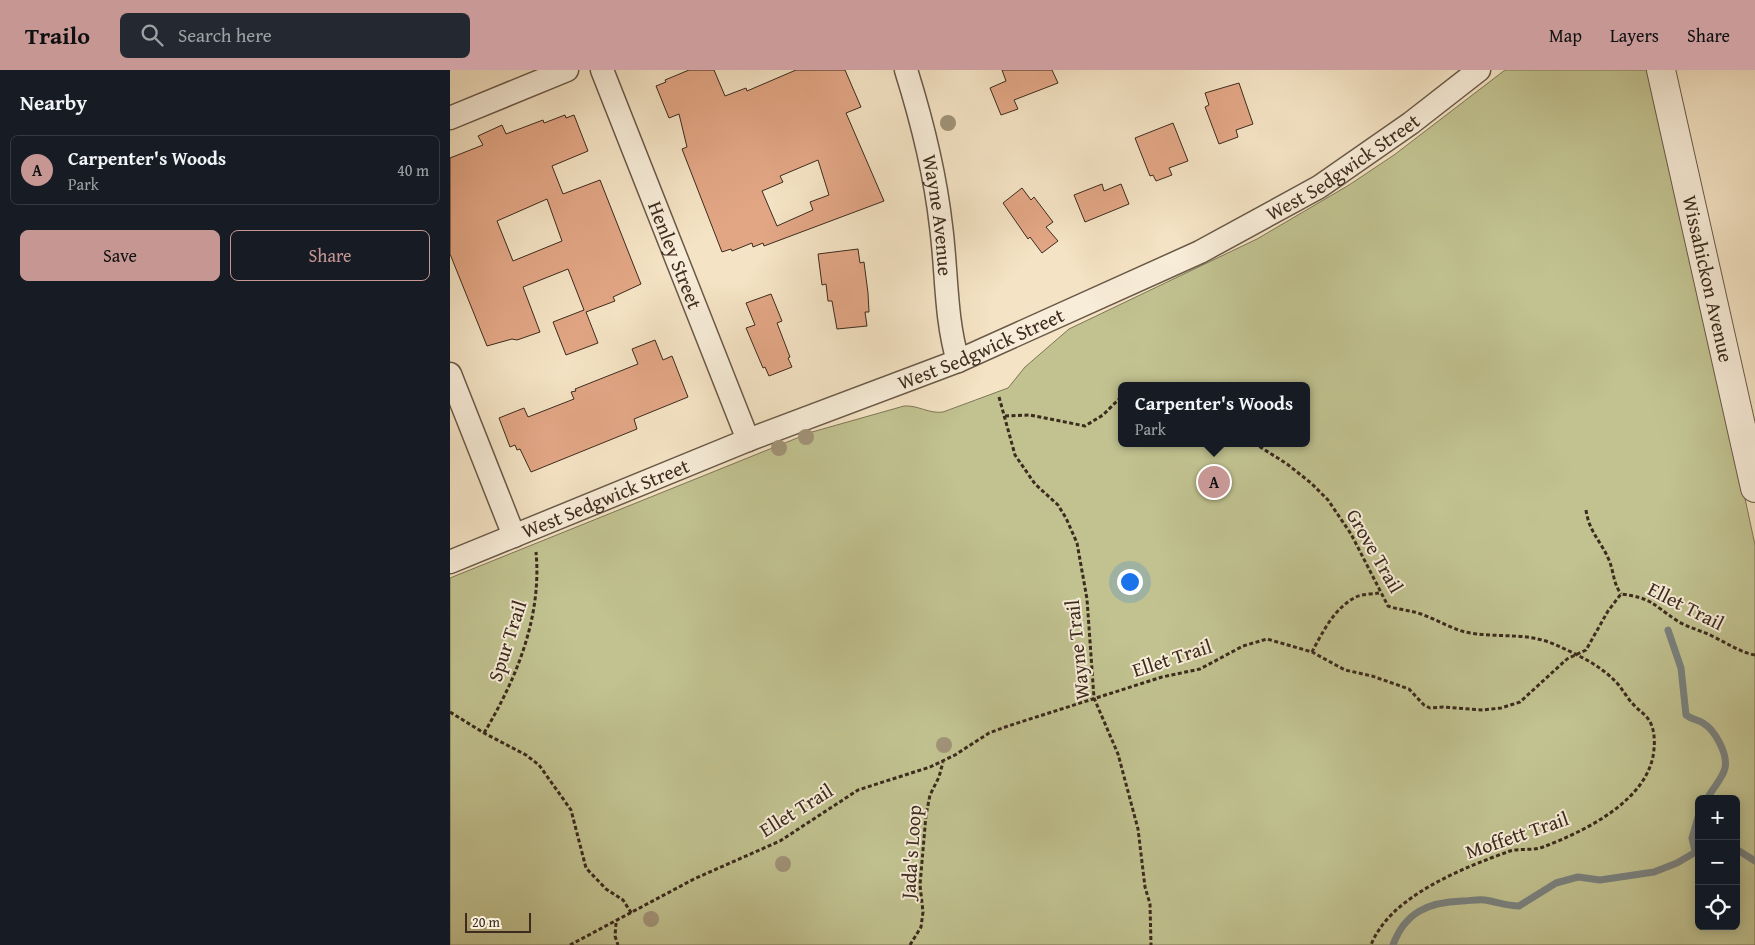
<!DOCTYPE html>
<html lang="en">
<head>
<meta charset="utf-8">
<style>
  body { margin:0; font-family:"Gentium Book Plus",serif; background:#242831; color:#f1f3f6 }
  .controls { position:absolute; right:15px; bottom:15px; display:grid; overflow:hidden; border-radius:8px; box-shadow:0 2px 12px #0003 }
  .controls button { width:45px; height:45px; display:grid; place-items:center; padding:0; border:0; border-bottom:1px solid #363941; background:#171b24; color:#f1f3f6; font:25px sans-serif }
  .scale { position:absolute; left:15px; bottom:12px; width:66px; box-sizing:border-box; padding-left:5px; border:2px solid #3c2b1e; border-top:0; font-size:14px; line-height:18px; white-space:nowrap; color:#3c2b1e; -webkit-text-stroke:4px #f8edd9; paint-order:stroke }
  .you { position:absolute; left:679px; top:511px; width:18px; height:18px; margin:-12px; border:4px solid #fff; border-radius:50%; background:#1a73e8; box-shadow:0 0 0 8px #1a73e833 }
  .badge { display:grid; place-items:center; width:32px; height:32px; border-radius:50%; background:#c59692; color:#111; font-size:16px; font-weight:700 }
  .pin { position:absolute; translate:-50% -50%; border:2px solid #fff; box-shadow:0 1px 5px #0006 }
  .popup { position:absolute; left:668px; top:312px; width:192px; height:65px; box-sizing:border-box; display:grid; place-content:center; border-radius:8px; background:#171b24; filter:drop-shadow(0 1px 4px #0005); font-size:16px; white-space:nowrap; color:#9ea1a6 }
  .popup b { font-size:19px; color:#f1f3f6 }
  .popup::after { content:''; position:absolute; left:50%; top:100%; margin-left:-10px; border:10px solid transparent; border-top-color:#171b24 }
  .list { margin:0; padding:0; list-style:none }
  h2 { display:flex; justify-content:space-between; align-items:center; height:65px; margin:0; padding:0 20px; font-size:21px }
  h2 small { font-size:16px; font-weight:400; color:#9ea1a6 }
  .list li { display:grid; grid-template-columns:32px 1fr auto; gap:15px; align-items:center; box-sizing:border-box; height:70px; margin:0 10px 10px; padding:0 10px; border:1px solid #363941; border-radius:8px }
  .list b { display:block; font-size:19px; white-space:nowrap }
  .list p { margin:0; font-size:16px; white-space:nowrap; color:#9ea1a6 }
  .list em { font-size:16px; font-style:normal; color:#9ea1a6 }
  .actions { display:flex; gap:10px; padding:15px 20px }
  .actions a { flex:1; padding:11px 0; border:1px solid #c59692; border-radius:8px; text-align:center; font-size:18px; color:#c59692 }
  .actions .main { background:#c59692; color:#111 }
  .icon { flex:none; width:28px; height:28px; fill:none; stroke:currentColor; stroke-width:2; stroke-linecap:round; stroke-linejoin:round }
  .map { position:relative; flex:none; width:1305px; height:875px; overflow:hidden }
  header { display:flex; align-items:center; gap:30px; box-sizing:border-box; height:70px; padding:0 25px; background:#c59692; color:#111 }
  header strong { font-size:24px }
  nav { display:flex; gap:28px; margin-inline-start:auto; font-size:18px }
  .search { width:350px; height:45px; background:#242831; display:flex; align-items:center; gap:12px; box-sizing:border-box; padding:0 18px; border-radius:8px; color:#9ea1a6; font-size:19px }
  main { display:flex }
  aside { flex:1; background:#171b24 }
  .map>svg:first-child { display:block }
  .green { fill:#c1c290; stroke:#7e7657; fill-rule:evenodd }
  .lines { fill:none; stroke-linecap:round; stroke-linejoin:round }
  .stream { stroke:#79817f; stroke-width:7 }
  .building { fill:#e2a685; stroke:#3c2b1e; fill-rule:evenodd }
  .minor-casing { stroke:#6a5948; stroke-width:25 }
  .tertiary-casing { stroke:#6a5948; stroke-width:30 }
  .path { stroke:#3c2b1e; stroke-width:3; stroke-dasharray:4 2.5; stroke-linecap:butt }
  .minor { stroke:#f8edd9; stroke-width:22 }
  .tertiary { stroke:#f8edd9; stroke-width:28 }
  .tree { fill:#a19378 }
  .labels { text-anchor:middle; stroke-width:4; stroke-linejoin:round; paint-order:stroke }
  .street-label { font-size:20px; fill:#3c2b1e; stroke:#f8edd9 }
</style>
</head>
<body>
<header>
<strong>Trailo</strong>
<div class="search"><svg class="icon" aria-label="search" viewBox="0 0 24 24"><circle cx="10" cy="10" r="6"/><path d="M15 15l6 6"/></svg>Search here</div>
<nav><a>Map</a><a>Layers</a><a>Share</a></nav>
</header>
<main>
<aside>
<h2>Nearby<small></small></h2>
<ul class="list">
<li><span class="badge">A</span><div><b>Carpenter's Woods</b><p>Park</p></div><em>40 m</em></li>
</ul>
<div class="actions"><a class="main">Save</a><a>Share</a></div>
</aside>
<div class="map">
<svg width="1305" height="875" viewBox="0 0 1305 875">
  <rect width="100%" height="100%" fill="#f4e3c4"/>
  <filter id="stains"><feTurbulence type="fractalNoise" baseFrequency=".004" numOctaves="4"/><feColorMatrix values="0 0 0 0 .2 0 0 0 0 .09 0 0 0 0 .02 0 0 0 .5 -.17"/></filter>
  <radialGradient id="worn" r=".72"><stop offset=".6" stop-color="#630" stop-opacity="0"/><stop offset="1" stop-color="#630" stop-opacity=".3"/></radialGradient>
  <!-- green -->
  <path class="green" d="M 1055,0 L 1198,0 L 1273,326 L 1305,475 L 1305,875 L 0,875 L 0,508 L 362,362 L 454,336 C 468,335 479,344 493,342 L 558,318 L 575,297 L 619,259 L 807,169 L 899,115 L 944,85 ZM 672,316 L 856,316 L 856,373 L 672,373 ZM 1249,729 L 1286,729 L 1286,856 L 1249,856 Z"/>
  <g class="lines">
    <!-- stream -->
    <path class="stream" d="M 1218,560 L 1231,598 L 1236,645 C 1242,650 1248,649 1253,653 C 1265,660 1278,684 1275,698 C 1273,708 1262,719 1257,729
      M 1286,779 L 1305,791
      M 1245,781 L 1242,768 L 1249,744
      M 943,875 C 955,842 979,832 1012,831 C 1019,831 1028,829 1035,830 C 1047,832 1057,836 1069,836 L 1106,813 L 1128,807 L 1150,810 L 1204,802 L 1227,793 L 1249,780"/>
  </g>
  <!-- building -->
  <path class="building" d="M 239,0 L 264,0 L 275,26 L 296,18 L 297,21 L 346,0 L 395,0 L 411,37 L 396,43 L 434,131 L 314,176 L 313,173 L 303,177 L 302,173 L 282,181 L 281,179 L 272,182 L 232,79 L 237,77 L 229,44 L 219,48 L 206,16 L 216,12 L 215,10 ZM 368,90 L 379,125 L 360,132 L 363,140 L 327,156 L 312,121 L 333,112 L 330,106 Z
    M 552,0 L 602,0 L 608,13 L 564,30 L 568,39 L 551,45 L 540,18 L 556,11 Z
    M 789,13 L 803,54 L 786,60 L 788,67 L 769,74 L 755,37 L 759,35 L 755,23 Z
    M 115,45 L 116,48 L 124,45 L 138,81 L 102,96 L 113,124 L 150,110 L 191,214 L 163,227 L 165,231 L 136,242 L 148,273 L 116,285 L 103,252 L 134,240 L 118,199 L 73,217 L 90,262 L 67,270 L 62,269 L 37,276 L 0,184 L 0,88 L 33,75 L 28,66 L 52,55 L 56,64 L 93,50 L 94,53 ZM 97,129 L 112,171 L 63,191 L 47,151 Z
    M 723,53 L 738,91 L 719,98 L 722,105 L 706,111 L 703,105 L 700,106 L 685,68 Z
    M 652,114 L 654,121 L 671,114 L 679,134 L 635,152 L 624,125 Z
    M 572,118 L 581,130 L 584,127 L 603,152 L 596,157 L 608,171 L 592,183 L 580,167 L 578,169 L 553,133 Z
    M 408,179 L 410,193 L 414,192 L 418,223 L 419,242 L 415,242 L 417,256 L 387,259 L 382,231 L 378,231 L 376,214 L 372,215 L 368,184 Z
    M 321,224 L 332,251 L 327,253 L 340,287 L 338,288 L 342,297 L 319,306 L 315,297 L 313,298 L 296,258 L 305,255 L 296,233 Z
    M 205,270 L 213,290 L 222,286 L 238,327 L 184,349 L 187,359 L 81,402 L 70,379 L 67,380 L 65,375 L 60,377 L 49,348 L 74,338 L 78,347 L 124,329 L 121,322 L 126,321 L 125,319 L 188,294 L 182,279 Z"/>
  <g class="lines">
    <!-- minor casing -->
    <g class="minor-casing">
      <g id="minor">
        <path id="s1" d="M 152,0 L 298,370"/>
        <path id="s2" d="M 456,0 C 472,51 485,103 491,156 C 497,201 495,248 508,291"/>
        <path d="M 0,48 L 117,0"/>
        <path d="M 0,304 L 64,466"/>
        <path id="s3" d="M 0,492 L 298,370 L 508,291 L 750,182 L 869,117 L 961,53 L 1029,0"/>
      </g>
    </g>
    <!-- tertiary casing -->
    <g class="tertiary-casing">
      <g id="tertiary">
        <path id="s4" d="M 1211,0 L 1305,418"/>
      </g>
    </g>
    <!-- path -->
    <path class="path" d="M 706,316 L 719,316
      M 549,327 L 565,385 L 585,414 L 608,435 L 616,448 L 627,473 L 637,529 L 644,628 L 668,684 L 688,759 L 695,817 L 700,834 L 701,875
      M 555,346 L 580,345 L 635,356 L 653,345 L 672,326
      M 804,373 L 837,394 L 861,413 L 878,430 L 901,464 L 938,536 C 949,540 960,540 971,544 C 988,550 1003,560 1020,563 C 1050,568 1078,562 1106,575 C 1126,584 1148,594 1164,610 C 1171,616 1176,627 1183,634 C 1188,640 1194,643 1199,650 C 1204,658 1205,669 1204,679 C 1200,730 1135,761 1093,777 C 1082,781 1071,778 1060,781 C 1013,798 940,826 921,875
      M 1136,440 C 1139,462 1151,471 1159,490 C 1164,502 1163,513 1171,524
      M 862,582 C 872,563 885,537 906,527 C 912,524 922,524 929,523
      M 0,642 L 34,663 L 76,685 L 89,695 L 121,740 L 136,798 L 156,819 L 173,830 L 182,844
      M 34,663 C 67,608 92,546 86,482
      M 166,853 L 165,866 L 168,875
      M 120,875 L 244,809 L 330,771 L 408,720 L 480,697 L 505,685 L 539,663 L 558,656 L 712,607 L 750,599 L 793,576 L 817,569 L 862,582 L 895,600 L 922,606 L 959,619 L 974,635 L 980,638 L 993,637 L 1033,640 L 1051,638 L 1070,632 L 1117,589 L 1136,580 L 1158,541 L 1171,524 C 1202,528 1202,534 1226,550 C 1236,557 1250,560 1262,566 C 1277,573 1289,582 1305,585
      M 460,875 L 471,857 L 473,842 L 470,815 L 476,745 L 480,725 L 489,707 L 493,692"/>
    <!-- minor -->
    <use href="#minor" class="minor"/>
    <!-- tertiary -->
    <use href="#tertiary" class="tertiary"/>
  </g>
  <!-- trees -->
  <g class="tree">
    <circle cx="498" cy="53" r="8"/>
    <circle cx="356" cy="367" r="8"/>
    <circle cx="329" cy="378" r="8"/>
    <circle cx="494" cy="675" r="8"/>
    <circle cx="333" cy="794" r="8"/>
    <circle cx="201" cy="849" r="8"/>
  </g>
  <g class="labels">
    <!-- street labels -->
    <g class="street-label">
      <text dy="7" stroke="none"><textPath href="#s3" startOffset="978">West Sedgwick Street</textPath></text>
      <text dy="7" stroke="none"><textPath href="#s2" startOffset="149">Wayne Avenue</textPath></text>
      <text dy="7" stroke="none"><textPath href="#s1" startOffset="199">Henley Street</textPath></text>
      <text dy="7" stroke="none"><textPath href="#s4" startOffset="214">Wissahickon Avenue</textPath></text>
      <text dy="7" stroke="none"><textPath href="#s3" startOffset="572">West Sedgwick Street</textPath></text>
      <text dy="7" stroke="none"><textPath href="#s3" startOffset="168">West Sedgwick Street</textPath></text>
      <text transform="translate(925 481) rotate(60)" y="7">Grove Trail</text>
      <text transform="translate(1236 536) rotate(27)" y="7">Ellet Trail</text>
      <text transform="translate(57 571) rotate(-72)" y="7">Spur Trail</text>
      <text transform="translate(627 580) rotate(-96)" y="7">Wayne Trail</text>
      <text transform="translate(722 588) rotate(-18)" y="7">Ellet Trail</text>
      <text transform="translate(346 740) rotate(-32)" y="7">Ellet Trail</text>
      <text transform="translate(1067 765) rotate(-19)" y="7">Moffett Trail</text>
      <text transform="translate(461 782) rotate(-86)" y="7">Jada's Loop</text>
    </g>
  </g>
  <rect width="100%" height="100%" filter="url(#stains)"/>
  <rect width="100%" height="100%" fill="url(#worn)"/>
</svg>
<div class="controls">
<button>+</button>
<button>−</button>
<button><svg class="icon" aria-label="locate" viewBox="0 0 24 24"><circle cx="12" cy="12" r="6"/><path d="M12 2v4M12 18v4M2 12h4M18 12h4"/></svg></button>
</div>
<div class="scale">20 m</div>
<div class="you"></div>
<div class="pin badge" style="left:764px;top:412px">A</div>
<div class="popup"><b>Carpenter's Woods</b>Park</div>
</div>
</main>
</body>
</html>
